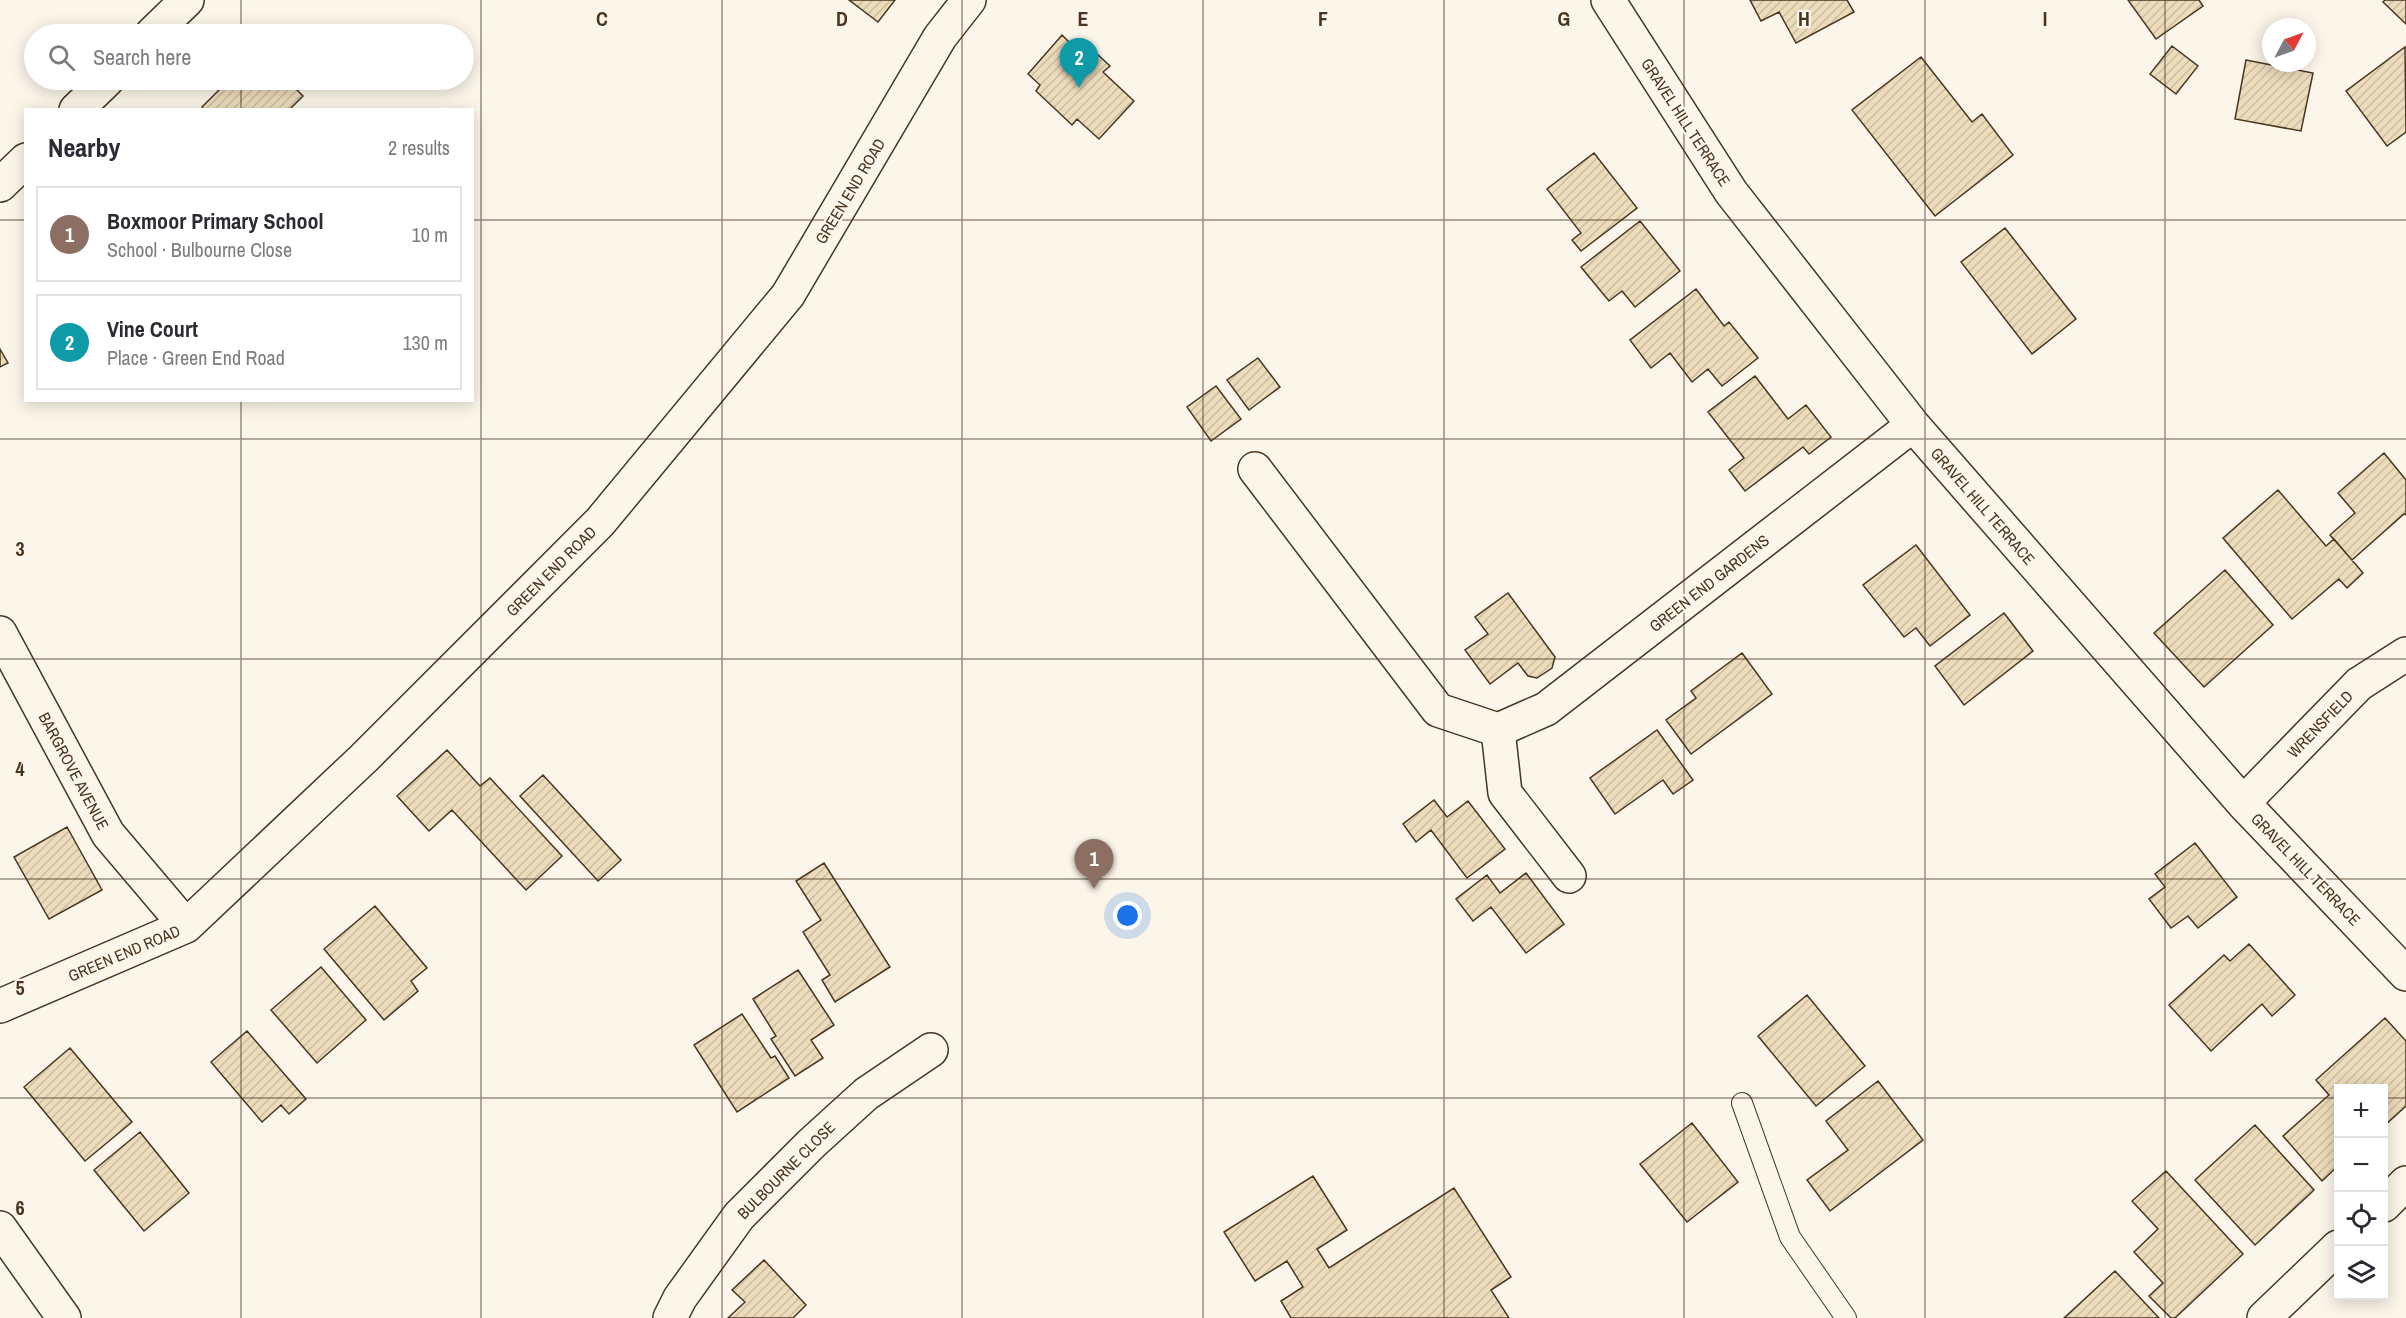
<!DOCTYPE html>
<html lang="en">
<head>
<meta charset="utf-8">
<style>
  body { margin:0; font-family:"Archivo Narrow",sans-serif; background:#f2f2f3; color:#2b2b33 }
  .controls { position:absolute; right:18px; bottom:18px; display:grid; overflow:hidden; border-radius:0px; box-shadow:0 3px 15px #0003 }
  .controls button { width:54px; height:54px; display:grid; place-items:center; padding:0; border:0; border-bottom:2px solid #e1e1e2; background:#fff; color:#2b2b33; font:30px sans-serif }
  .compass { position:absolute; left:2262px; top:18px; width:54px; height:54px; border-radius:50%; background:#fff; box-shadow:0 3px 15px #0003; rotate:49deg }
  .you { position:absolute; left:1128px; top:916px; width:21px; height:21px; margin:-15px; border:4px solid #fff; border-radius:50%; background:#1a73e8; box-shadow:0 0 0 9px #1a73e833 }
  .badge { display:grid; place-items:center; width:39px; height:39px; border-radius:50%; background:#2563eb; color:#fff; font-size:20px; font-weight:700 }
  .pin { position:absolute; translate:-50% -50px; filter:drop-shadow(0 2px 3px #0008) }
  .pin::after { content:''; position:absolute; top:32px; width:21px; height:18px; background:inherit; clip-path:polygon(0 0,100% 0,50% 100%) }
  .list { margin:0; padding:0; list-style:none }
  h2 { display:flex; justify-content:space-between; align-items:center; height:78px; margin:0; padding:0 24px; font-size:26px }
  h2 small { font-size:20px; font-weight:400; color:#7c7c81 }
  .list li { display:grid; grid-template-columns:39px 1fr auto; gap:18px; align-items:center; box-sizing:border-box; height:96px; margin:0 12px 12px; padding:0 12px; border:2px solid #e1e1e2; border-radius:0px }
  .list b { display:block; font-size:22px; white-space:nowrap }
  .list p { margin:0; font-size:20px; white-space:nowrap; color:#7c7c81 }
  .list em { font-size:20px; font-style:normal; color:#7c7c81 }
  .icon { flex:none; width:33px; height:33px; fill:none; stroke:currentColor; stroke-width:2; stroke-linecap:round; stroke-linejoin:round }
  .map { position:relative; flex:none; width:2406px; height:1318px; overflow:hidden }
  .search { position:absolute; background:#fff; box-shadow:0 3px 15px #0003; left:24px; top:24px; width:450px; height:66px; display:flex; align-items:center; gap:15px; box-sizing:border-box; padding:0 21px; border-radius:33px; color:#7c7c81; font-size:22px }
  .panel { position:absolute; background:#fff; box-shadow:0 3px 15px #0003; left:24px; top:108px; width:450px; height:294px; border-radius:0px }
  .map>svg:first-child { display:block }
  .building { fill:url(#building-hatch); stroke:#4a3520; stroke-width:1.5 }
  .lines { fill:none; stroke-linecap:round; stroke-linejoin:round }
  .lane-casing { stroke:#4a3520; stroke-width:22 }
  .street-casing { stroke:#4a3520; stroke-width:36 }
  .lane { stroke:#fbf6e9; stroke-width:20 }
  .street { stroke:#fbf6e9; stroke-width:33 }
  .grid { fill:none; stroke:#4a3520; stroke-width:1.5; stroke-opacity:0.55 }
  .labels { text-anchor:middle; stroke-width:4.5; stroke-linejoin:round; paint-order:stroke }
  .street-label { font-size:16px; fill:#4a3520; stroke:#fbf6e9 }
  .grid-label { font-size:20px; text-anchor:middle; font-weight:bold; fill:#4a3520; stroke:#fbf6e9; stroke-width:4.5; stroke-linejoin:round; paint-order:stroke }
</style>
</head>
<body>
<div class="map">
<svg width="2406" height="1318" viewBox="0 0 2406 1318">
  <defs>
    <pattern id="building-hatch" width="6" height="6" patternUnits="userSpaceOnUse" patternTransform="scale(1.5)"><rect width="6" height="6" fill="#ecdcbc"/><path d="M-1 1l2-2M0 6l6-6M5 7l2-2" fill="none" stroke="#ccbda1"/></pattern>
  </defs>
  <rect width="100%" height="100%" fill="#fbf6e9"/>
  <!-- building -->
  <path class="building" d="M 849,0 L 895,0 L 878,22 Z
    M 1750,0 L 1847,0 L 1854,12 L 1796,43 L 1779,12 L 1761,21 Z
    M 2128,0 L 2199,0 L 2203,6 L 2156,39 Z
    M 2385,0 L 2406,0 L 2406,24 L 2383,2 Z
    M 1062,35 L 1074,47 L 1081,39 L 1110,66 L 1103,72 L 1134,101 L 1099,139 L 1077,119 L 1072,125 L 1036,91 L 1040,85 L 1028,74 Z
    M 2172,46 L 2198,66 L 2176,94 L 2150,74 Z
    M 2405,47 L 2406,132 L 2387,146 L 2346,91 Z
    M 1921,57 L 1972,122 L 1982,114 L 2013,155 L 1935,216 L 1852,110 Z
    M 2246,60 L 2313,73 L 2301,131 L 2235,119 Z
    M 229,80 L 287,80 L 303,96 L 289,110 L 205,110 L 202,107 Z
    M 1594,153 L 1637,208 L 1581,251 L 1572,240 L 1581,233 L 1547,189 Z
    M 1640,221 L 1680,271 L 1635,307 L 1622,291 L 1609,301 L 1581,267 Z
    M 2005,228 L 2076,319 L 2032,354 L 1961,262 Z
    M 1696,289 L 1724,326 L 1729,322 L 1758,358 L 1722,386 L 1708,369 L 1692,382 L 1670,353 L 1651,368 L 1630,340 Z
    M 0,349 L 8,363 L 0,367 Z
    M 1258,358 L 1280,387 L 1249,410 L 1227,380 Z
    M 1755,376 L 1788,419 L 1806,405 L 1831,437 L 1809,454 L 1803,447 L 1745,491 L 1729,470 L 1744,458 L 1708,412 Z
    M 1216,386 L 1241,419 L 1211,441 L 1187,407 Z
    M 2384,453 L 2406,480 L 2406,515 L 2404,514 L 2352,560 L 2330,535 L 2355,513 L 2338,493 Z
    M 2278,490 L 2326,546 L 2334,539 L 2363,573 L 2347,588 L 2339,579 L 2292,619 L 2223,538 Z
    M 1916,545 L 1970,615 L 1930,646 L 1916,628 L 1904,637 L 1863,585 Z
    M 2225,570 L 2273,625 L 2204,687 L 2154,633 Z
    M 1508,593 L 1555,657 L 1552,668 L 1537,678 L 1528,676 L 1518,663 L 1490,684 L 1465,650 L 1488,634 L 1475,617 Z
    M 2004,613 L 2033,651 L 1964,705 L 1935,666 Z
    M 1742,653 L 1772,694 L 1691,754 L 1666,720 L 1696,698 L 1691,691 Z
    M 1657,730 L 1693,780 L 1673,794 L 1663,780 L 1615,814 L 1590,778 Z
    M 447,750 L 480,786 L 490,778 L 562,856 L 526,890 L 452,810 L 429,831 L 397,796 Z
    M 543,775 L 621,860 L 598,881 L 520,796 Z
    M 1434,800 L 1447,817 L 1468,801 L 1505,849 L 1467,878 L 1431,830 L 1416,842 L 1403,824 Z
    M 67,827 L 102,890 L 49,919 L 14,857 Z
    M 2195,843 L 2237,897 L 2198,928 L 2188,916 L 2171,928 L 2149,899 L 2165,887 L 2155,874 Z
    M 824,863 L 890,967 L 835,1002 L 822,980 L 830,975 L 803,932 L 821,920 L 796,881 Z
    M 1526,873 L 1564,924 L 1526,953 L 1491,907 L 1473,921 L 1456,899 L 1487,875 L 1500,893 Z
    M 375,906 L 427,968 L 411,981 L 418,991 L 384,1020 L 324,949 Z
    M 2249,944 L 2295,995 L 2272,1016 L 2262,1004 L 2211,1051 L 2169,1005 L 2224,955 L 2230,961 Z
    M 321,967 L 366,1020 L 317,1063 L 271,1010 Z
    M 798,970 L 834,1025 L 811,1040 L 823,1058 L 795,1076 L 771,1039 L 776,1036 L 753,999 Z
    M 1807,995 L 1865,1066 L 1816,1106 L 1758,1036 Z
    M 742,1014 L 771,1058 L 775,1056 L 789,1078 L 737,1112 L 694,1045 Z
    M 2385,1018 L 2406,1041 L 2406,1106 L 2384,1126 L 2384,1088 L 2338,1088 L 2338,1166 L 2322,1181 L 2283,1136 L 2329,1095 L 2316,1080 Z
    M 247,1031 L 306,1099 L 289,1114 L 281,1105 L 262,1122 L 211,1062 Z
    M 70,1048 L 132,1122 L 85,1161 L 24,1087 Z
    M 1878,1081 L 1923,1140 L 1830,1211 L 1807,1180 L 1848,1150 L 1826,1121 Z
    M 1692,1123 L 1738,1182 L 1687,1222 L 1640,1164 Z
    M 2255,1125 L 2314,1190 L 2255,1245 L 2195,1180 Z
    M 140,1132 L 189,1193 L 144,1231 L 94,1170 Z
    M 2166,1171 L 2243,1254 L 2175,1318 L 2171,1318 L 2149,1296 L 2163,1283 L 2134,1252 L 2158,1229 L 2132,1201 Z
    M 1313,1176 L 1347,1230 L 1317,1249 L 1329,1268 L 1454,1188 L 1511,1277 L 1491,1290 L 1509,1318 L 1291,1318 L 1281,1301 L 1303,1287 L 1287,1261 L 1255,1281 L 1224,1232 Z
    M 764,1260 L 806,1305 L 793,1318 L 728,1318 L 745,1302 L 732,1290 Z
    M 2115,1271 L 2159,1318 L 2064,1318 Z"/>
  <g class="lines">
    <!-- lane casing -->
    <g class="lane-casing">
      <path id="lane" d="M 1742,1103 L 1790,1237 L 1846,1318"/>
    </g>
    <!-- street casing -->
    <g class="street-casing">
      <path id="street" d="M 1608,0 L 1731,192 L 1913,425 L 2243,803 L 2406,974
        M 152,34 L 187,0
        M 76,110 L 107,80
        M 0,185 L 26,160
        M 1255,469 L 1438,710 L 1498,730 L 1546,709 L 1913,425
        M 0,633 L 108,834 L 186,926
        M 1498,730 L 1505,793 L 1569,876
        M 2243,803 L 2359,684 L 2406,654
        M 0,1006 L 186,926 L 364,758 L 600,522 L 788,295 L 940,37 L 969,0
        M 2384,1205 L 2406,1183
        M 0,1228 L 64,1318
        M 670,1318 L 680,1298 L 739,1216 L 811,1144 L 866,1094 L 931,1050
        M 2264,1318 L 2338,1247"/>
    </g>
    <!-- lane -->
    <use href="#lane" class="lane"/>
    <!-- street -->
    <use href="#street" class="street"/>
  </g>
  <!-- grid -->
  <path class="grid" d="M 241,0 L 241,34M 481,0 L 481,1318M 722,0 L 722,1318M 962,0 L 962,1318M 1203,0 L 1203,1318M 1444,0 L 1444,1318M 1684,0 L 1684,1318M 1925,0 L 1925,1318M 2165,0 L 2165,1318M 241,80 L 241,110M 0,220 L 26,220M 472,220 L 2406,220M 241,400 L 241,1318M 0,439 L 2406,439M 0,659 L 2406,659M 0,879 L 2406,879M 0,1098 L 2338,1098M 2384,1098 L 2406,1098"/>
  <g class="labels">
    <!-- street labels -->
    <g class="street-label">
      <text transform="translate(1686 122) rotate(57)" y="6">GRAVEL HILL TERRACE</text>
      <text transform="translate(850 191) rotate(-59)" y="6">GREEN END ROAD</text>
      <text transform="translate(1983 506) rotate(49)" y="6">GRAVEL HILL TERRACE</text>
      <text transform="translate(551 571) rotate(-45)" y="6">GREEN END ROAD</text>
      <text transform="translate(1709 583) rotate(-38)" y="6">GREEN END GARDENS</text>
      <text transform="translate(2320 724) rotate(-46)" y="6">WRENSFIELD</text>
      <text transform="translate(74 771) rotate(62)" y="6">BARGROVE AVENUE</text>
      <text transform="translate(2306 869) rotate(46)" y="6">GRAVEL HILL TERRACE</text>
      <text transform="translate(124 953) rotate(-23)" y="6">GREEN END ROAD</text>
      <text transform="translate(786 1170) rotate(-45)" y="6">BULBOURNE CLOSE</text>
    </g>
  </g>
  <g class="grid-label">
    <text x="602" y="26">C</text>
    <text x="842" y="26">D</text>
    <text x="1083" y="26">E</text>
    <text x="1323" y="26">F</text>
    <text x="1564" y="26">G</text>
    <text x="1804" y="26">H</text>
    <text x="2045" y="26">I</text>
    <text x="20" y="556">3</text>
    <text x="20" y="776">4</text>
    <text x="20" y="995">5</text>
    <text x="20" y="1215">6</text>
  </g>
</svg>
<div class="controls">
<button>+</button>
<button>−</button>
<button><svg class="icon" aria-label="locate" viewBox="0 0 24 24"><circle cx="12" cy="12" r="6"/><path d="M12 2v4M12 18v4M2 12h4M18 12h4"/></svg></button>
<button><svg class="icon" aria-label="layers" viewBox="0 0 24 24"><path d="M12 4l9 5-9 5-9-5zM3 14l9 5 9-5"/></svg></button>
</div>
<svg class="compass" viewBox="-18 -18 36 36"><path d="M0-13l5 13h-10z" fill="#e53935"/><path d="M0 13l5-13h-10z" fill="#7c7c81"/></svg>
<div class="you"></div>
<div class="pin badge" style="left:1094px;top:889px;background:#8d6e63">1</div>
<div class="pin badge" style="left:1079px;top:88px;background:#0f9aa8">2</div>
<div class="search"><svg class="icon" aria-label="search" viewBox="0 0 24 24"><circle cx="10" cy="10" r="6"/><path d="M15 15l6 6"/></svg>Search here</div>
<section class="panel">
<h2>Nearby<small>2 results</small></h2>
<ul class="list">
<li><span class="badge" style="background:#8d6e63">1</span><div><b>Boxmoor Primary School</b><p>School · Bulbourne Close</p></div><em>10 m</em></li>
<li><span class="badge" style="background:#0f9aa8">2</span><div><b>Vine Court</b><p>Place · Green End Road</p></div><em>130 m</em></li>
</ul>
</section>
</div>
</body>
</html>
